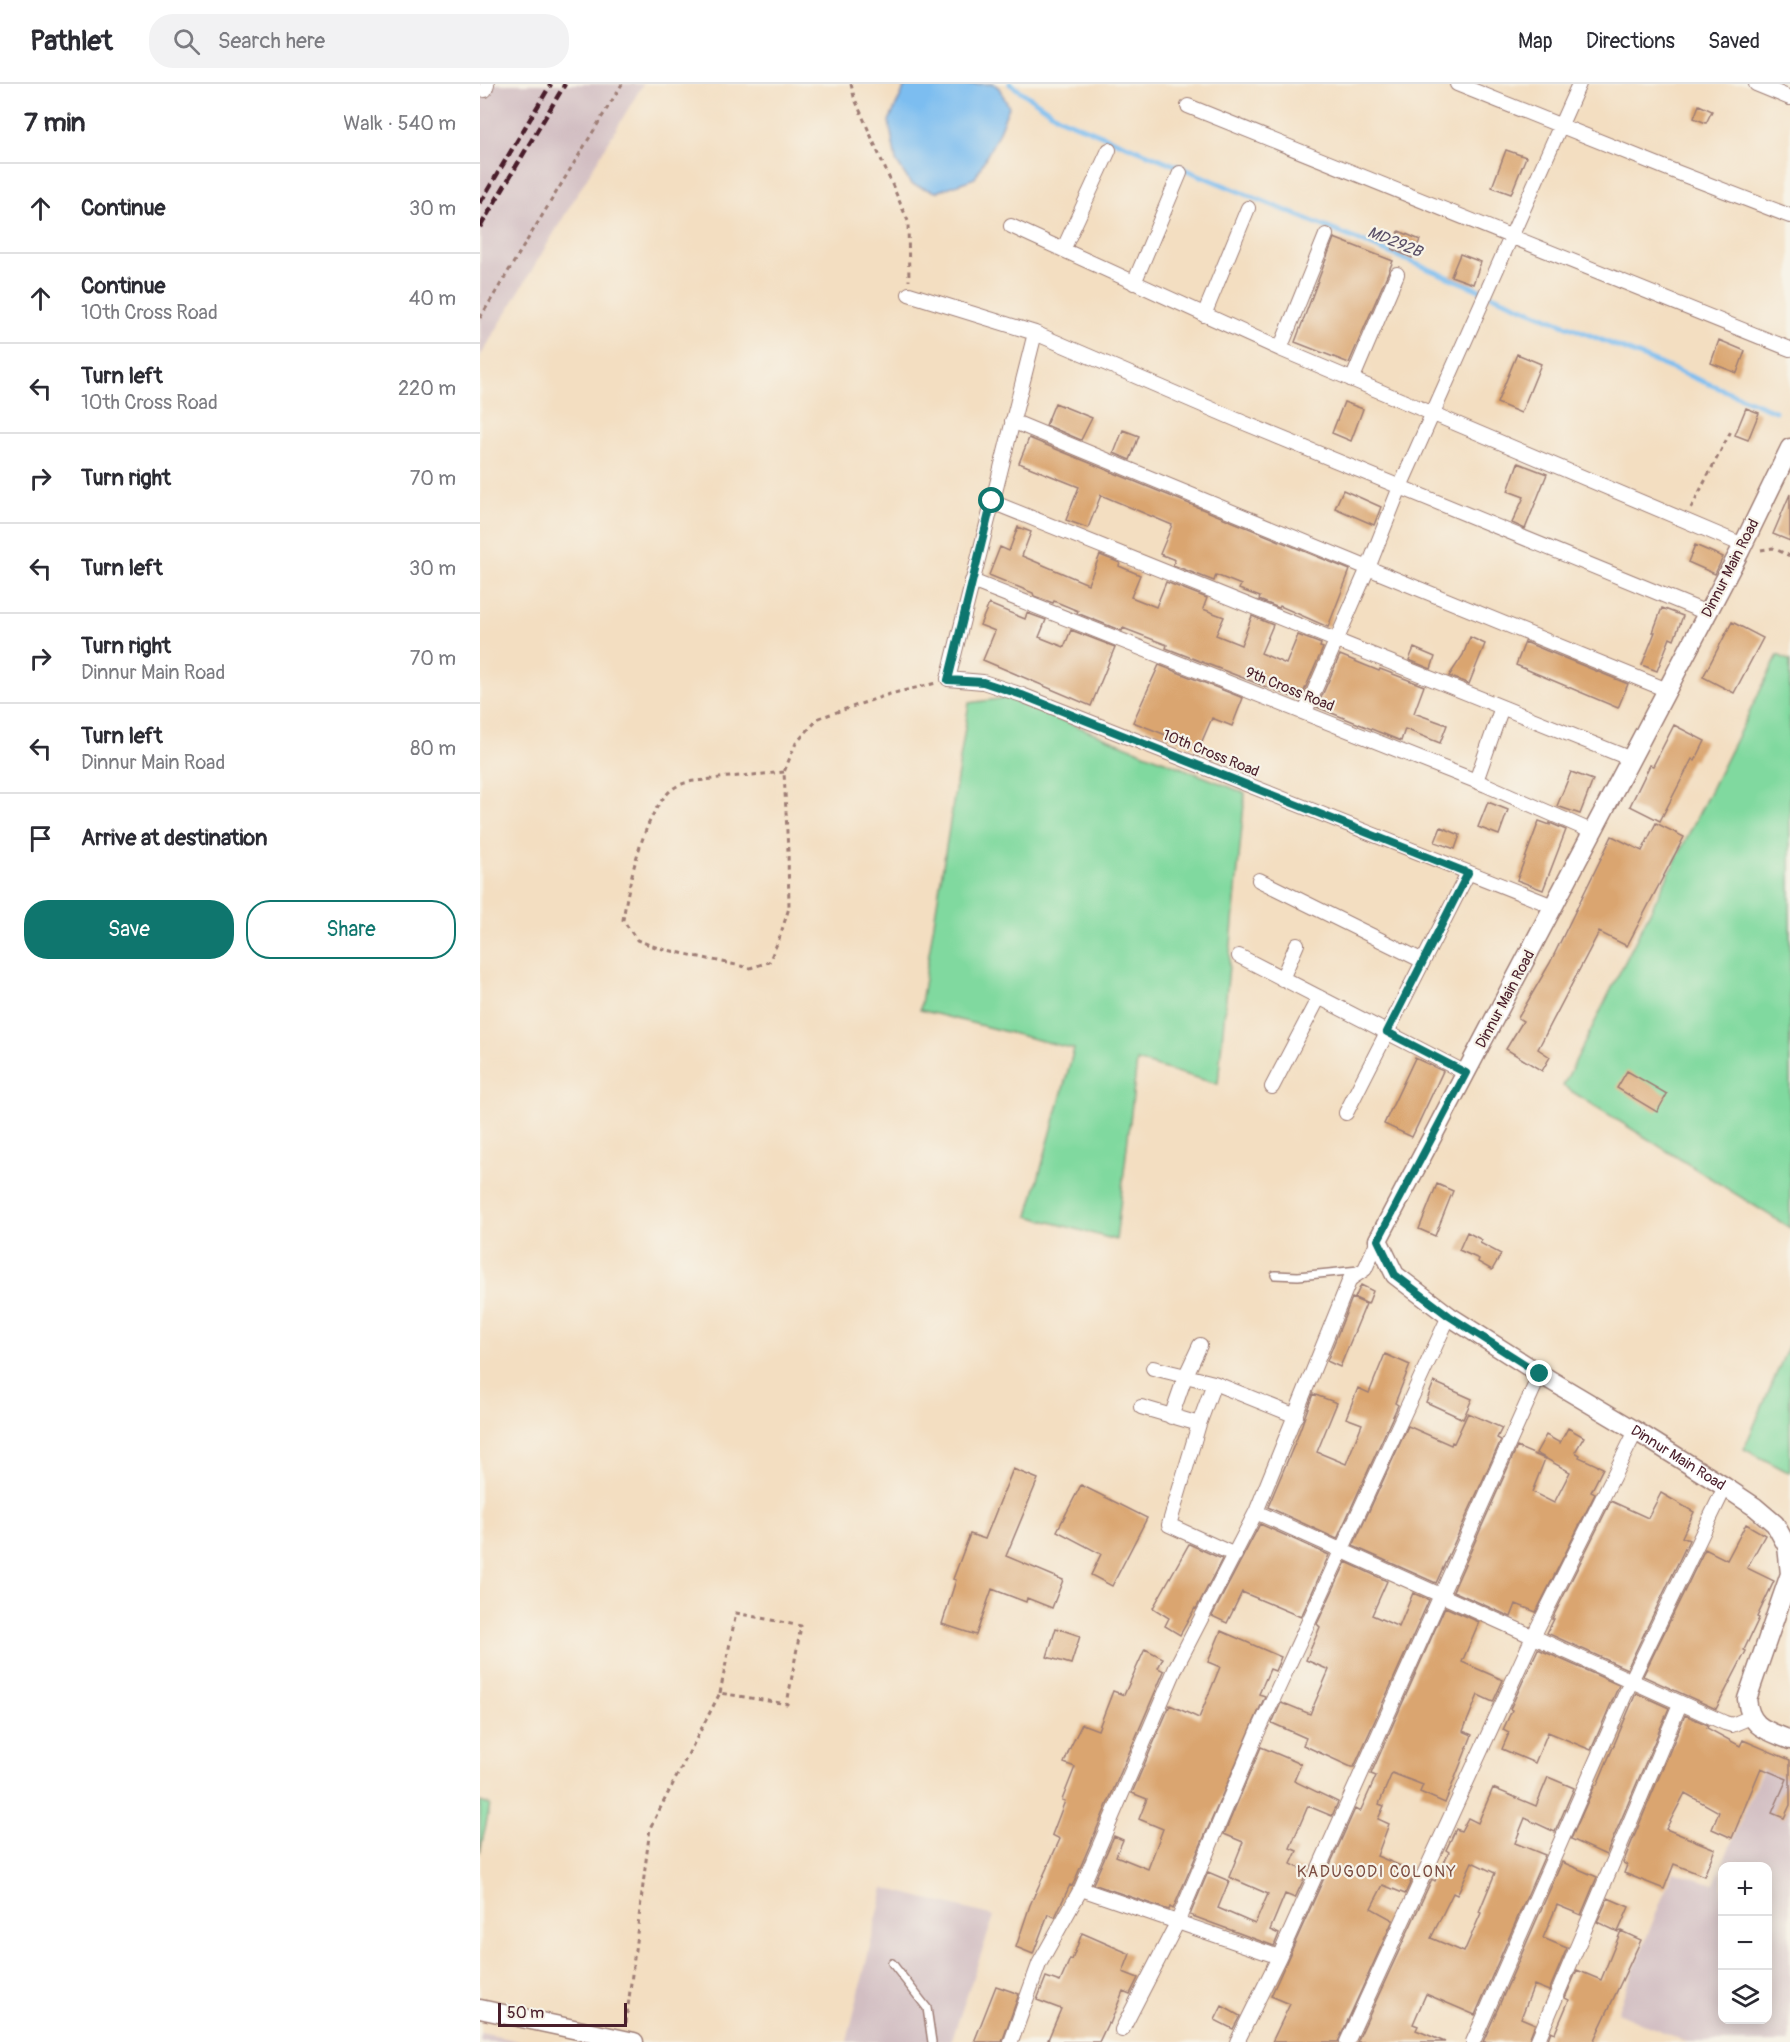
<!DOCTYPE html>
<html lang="en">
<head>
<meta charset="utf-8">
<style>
  body { margin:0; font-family:Pangolin,sans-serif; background:#f2f2f3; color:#2b2b33 }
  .controls { position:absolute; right:18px; bottom:18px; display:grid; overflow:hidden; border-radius:12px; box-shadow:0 3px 15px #0003 }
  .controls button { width:54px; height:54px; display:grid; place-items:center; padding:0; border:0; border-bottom:2px solid #e1e1e2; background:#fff; color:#2b2b33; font:30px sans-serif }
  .scale { position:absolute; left:18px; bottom:15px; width:129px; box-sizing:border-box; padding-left:6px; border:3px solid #4a1f2b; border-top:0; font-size:16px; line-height:21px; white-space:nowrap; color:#4a1f2b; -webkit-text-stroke:4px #f7f3e8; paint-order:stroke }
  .stop { position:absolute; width:18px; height:18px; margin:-14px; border:4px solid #0f766e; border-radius:50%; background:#fff }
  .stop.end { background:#0f766e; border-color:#fff; box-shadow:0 2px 6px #0008 }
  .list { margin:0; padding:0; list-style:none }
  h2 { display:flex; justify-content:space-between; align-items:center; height:78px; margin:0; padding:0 24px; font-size:26px }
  h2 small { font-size:20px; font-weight:400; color:#7c7c81 }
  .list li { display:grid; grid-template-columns:39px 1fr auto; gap:18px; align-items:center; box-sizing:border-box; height:90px; padding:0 24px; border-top:2px solid #e1e1e2 }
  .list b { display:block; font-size:22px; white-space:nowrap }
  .list p { margin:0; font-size:20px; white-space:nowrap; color:#7c7c81 }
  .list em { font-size:20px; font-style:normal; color:#7c7c81 }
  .actions { display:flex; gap:12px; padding:18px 24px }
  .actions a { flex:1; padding:14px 0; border:2px solid #0f766e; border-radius:24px; text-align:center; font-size:21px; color:#0f766e }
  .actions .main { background:#0f766e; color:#fff }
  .icon { flex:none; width:33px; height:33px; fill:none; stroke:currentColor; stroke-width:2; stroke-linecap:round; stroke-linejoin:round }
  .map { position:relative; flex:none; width:1310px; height:1958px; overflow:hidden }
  header { display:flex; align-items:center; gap:36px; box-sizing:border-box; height:84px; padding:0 30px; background:#fff; border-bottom:2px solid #e1e1e2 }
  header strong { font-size:28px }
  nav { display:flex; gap:33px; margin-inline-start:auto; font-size:21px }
  .search { width:420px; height:54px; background:#f2f2f3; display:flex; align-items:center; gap:15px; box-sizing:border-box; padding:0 21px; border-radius:24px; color:#7c7c81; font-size:22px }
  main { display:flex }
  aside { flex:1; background:#fff }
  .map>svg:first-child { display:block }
  .industrial { fill:#d2bec2; fill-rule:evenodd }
  .green { fill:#80d99f; stroke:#657c65; stroke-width:1.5 }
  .water { fill:#7bbdf0; stroke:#626e8e; stroke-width:1.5 }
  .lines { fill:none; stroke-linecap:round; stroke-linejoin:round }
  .stream { stroke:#7bbdf0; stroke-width:5 }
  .building { fill:#daa56f; fill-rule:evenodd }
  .service-casing { stroke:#9e7e76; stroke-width:10 }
  .minor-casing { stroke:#9e7e76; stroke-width:16 }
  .tertiary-casing { stroke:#9e7e76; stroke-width:21 }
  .path { stroke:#9e7e76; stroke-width:3; stroke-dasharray:4.5 4.5; stroke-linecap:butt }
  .service { stroke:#fff; stroke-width:7 }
  .minor { stroke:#fff; stroke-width:14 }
  .tertiary { stroke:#fff; stroke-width:18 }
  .rail { stroke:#4a1f2b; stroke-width:4.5; stroke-dasharray:9 4.5; stroke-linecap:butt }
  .route { stroke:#0f766e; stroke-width:8 }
  .labels { text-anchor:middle; stroke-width:4.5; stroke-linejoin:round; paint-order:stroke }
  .street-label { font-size:15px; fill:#4a1f2b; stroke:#f7f3e8 }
  .water-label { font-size:16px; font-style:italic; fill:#594e66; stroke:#f7f3e8 }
  .neighbourhood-label { font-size:16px; letter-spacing:1.5px; fill:#7c4e43; stroke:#f7f3e8 }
</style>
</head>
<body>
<header>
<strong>Pathlet</strong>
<div class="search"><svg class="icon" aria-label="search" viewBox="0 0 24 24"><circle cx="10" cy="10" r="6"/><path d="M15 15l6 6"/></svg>Search here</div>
<nav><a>Map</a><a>Directions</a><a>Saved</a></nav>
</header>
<main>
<aside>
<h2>7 min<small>Walk · 540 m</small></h2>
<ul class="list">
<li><svg class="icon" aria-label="ahead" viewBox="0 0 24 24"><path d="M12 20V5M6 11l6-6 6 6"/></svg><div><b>Continue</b></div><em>30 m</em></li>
<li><svg class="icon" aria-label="ahead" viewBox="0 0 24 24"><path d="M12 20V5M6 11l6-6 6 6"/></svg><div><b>Continue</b><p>10th Cross Road</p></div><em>40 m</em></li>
<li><svg class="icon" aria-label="left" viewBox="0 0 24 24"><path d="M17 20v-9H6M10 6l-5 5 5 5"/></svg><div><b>Turn left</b><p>10th Cross Road</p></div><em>220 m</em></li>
<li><svg class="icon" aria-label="right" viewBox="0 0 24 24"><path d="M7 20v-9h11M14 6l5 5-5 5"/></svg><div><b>Turn right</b></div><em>70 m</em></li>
<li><svg class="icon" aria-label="left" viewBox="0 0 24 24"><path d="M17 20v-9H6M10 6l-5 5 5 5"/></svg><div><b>Turn left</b></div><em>30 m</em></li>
<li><svg class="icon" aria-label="right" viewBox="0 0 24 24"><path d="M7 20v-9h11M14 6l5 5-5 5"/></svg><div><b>Turn right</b><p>Dinnur Main Road</p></div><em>70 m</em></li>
<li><svg class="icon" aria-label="left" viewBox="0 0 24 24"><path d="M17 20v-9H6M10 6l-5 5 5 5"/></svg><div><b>Turn left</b><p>Dinnur Main Road</p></div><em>80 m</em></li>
<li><svg class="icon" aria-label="arrive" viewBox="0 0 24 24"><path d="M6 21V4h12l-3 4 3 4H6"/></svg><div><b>Arrive at destination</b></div></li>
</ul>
<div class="actions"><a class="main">Save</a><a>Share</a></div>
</aside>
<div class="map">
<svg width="1310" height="1958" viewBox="0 0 1310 1958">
  <rect width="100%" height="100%" fill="#f7f3e8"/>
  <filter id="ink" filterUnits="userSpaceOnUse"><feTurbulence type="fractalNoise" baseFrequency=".0167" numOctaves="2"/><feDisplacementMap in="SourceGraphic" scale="12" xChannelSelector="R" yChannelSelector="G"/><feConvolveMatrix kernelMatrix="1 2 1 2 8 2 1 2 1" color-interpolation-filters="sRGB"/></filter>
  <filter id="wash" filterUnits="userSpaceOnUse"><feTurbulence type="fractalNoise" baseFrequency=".008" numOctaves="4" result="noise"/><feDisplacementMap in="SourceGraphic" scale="24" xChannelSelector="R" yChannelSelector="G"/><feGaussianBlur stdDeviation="1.35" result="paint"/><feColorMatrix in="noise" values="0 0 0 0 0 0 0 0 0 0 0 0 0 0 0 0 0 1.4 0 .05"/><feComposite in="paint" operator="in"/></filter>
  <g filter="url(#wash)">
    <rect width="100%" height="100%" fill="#f3dec1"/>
    <!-- industrial -->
    <path class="industrial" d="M 0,0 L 163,0 L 0,273 Z
      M 1284,1681 L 1310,1692 L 1310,1958 L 1206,1958 L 1137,1928 L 1193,1787 L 1234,1800 ZM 1242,1782 L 1288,1782 L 1288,1936 L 1242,1936 Z
      M 404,1804 L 514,1832 L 471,1958 L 367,1958 Z
      M 0,1949 L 44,1958 L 0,1958 Z"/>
    <!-- green -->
    <path class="green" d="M 1298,571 L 1310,577 L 1310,1144 L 1083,1002 Z
      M 526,614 L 765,709 L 738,1000 L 657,977 L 636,1156 L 548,1132 L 594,965 L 440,926 L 489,619 Z
      M 1310,1258 L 1310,1389 L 1264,1365 Z
      M 0,1718 L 10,1721 L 0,1768 Z"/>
    <!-- water -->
    <path class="water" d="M 426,0 L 514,0 L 519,4 L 529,23 L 517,52 L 495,94 L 456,108 L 431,100 L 416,77 L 409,37 Z"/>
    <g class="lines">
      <!-- stream -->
      <path class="stream" d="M 530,0 L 580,34 L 1295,327"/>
    </g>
    <g id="blocks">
      <!-- building -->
      <path class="building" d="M 1219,21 L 1232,27 L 1226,39 L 1214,34 Z
        M 1026,66 L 1046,73 L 1031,110 L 1012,103 Z
        M 919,147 L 940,156 L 932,174 L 912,165 Z
        M 854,154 L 913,177 L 869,279 L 815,258 Z
        M 980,170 L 1001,178 L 993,200 L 971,192 Z
        M 1239,256 L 1265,267 L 1257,289 L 1231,279 Z
        M 1037,270 L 1061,280 L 1041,329 L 1017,319 Z
        M 864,318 L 883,325 L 871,357 L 852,349 Z
        M 575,319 L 612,334 L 601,356 L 566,341 Z
        M 1266,324 L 1279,329 L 1268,356 L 1255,351 Z
        M 643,346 L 659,352 L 650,376 L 634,369 Z
        M 549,354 L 870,486 L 848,543 L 800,522 L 799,524 L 779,516 L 780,513 L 759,505 L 761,501 L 736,491 L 734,497 L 693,481 L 695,476 L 680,470 L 692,441 L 621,411 L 608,444 L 586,436 L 599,403 L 539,379 Z
        M 1038,379 L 1067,390 L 1045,445 L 1032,439 L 1044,413 L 1028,407 Z
        M 863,406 L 901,423 L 894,441 L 855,424 Z
        M 1310,410 L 1310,457 L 1293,450 Z
        M 538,443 L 551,448 L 542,472 L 608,500 L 620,471 L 640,479 L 639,482 L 660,491 L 651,513 L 676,523 L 686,498 L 727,514 L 723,525 L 744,533 L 736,551 L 761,561 L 772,532 L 793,541 L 781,569 L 806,580 L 818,551 L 841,560 L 840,563 L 843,564 L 820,616 L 686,564 L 687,561 L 643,544 L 642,547 L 597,529 L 598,527 L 574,517 L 573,519 L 554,512 L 553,509 L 509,491 L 520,463 L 529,467 Z
        M 1215,461 L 1243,473 L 1235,490 L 1208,478 Z
        M 509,520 L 545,535 L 547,529 L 566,536 L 559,553 L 584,563 L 591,546 L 635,563 L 611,622 L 503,576 L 515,547 L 500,541 Z
        M 1182,524 L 1203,532 L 1194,556 L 1190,554 L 1177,587 L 1162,581 L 1175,548 L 1173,548 Z
        M 1252,538 L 1283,554 L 1254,609 L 1223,593 Z
        M 990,553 L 1005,560 L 989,600 L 969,592 L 983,571 Z
        M 1045,558 L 1148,600 L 1138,624 L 1036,581 Z
        M 934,564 L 955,573 L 951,585 L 929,576 Z
        M 860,571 L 899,587 L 900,585 L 944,602 L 934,629 L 967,641 L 960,659 L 925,645 L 921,657 L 837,623 Z
        M 679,581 L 763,614 L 752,642 L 732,634 L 719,664 L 653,638 Z
        M 1194,641 L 1225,657 L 1215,677 L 1212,675 L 1180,737 L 1150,722 L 1170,681 L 1173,682 Z
        M 1091,688 L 1113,696 L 1100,730 L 1077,722 Z
        M 1008,718 L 1028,726 L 1019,751 L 998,743 Z
        M 1059,737 L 1070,741 L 1070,739 L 1086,746 L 1063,806 L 1037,796 Z
        M 1176,739 L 1204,753 L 1147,862 L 1119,848 L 1058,965 L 1070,973 L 1062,987 L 1026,965 L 1043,937 L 1038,934 L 1070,879 L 1132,752 L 1162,767 Z
        M 961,743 L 980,751 L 975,765 L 955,758 Z
        M 935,974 L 963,987 L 932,1053 L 904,1040 Z
        M 1147,987 L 1187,1010 L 1177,1028 L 1137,1004 Z
        M 957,1100 L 973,1107 L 955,1152 L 939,1145 Z
        M 987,1148 L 1002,1156 L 1000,1159 L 1021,1170 L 1012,1186 L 998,1178 L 999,1175 L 979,1166 Z
        M 881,1201 L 893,1207 L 888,1220 L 875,1214 Z
        M 872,1214 L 886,1220 L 860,1283 L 847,1277 Z
        M 905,1270 L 930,1281 L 915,1319 L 918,1321 L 857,1455 L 788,1423 L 817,1354 L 833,1310 L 857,1319 L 837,1368 L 866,1380 L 882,1340 L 866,1334 L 878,1304 L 889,1309 Z
        M 954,1298 L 992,1315 L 983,1335 L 946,1318 Z
        M 988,1329 L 1022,1344 L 1017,1354 L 1021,1356 L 956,1499 L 873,1462 L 928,1342 L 971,1361 L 972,1358 L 974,1359 Z
        M 1088,1344 L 1104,1353 L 1095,1368 L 1100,1371 L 1099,1373 L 1123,1384 L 1111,1408 L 1115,1410 L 1056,1528 L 1036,1520 L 1031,1533 L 973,1507 L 1037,1363 L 1065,1375 L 1052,1408 L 1074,1419 L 1090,1388 L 1056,1369 L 1066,1351 L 1080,1359 Z
        M 533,1385 L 558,1395 L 526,1472 L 583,1496 L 572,1524 L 547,1514 L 546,1518 L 512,1505 L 496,1551 L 462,1540 L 476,1496 L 473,1495 L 490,1450 L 505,1455 Z
        M 601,1401 L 667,1434 L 632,1502 L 611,1491 L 621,1470 L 577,1447 Z
        M 1181,1409 L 1214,1428 L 1202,1453 L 1209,1456 L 1147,1585 L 1067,1549 L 1074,1535 L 1072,1535 L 1131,1417 L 1168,1434 Z
        M 780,1440 L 849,1471 L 821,1533 L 762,1508 L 747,1539 L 732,1532 Z
        M 1266,1440 L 1285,1451 L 1267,1484 L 1294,1497 L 1277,1533 L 1279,1534 L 1264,1566 L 1266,1567 L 1236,1625 L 1163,1592 L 1225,1465 L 1247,1476 Z
        M 709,1460 L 742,1475 L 716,1525 L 715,1524 L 700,1551 L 685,1542 L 689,1534 L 673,1524 Z
        M 866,1478 L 907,1497 L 892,1531 L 919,1543 L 933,1509 L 949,1516 L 874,1683 L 871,1683 L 823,1661 L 826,1654 L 792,1639 L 801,1619 L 806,1621 L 806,1620 L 830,1630 L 849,1586 L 826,1576 L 840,1543 L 837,1540 Z
        M 965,1523 L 999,1538 L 982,1578 L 1023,1596 L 1013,1618 L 998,1611 L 983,1647 L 992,1651 L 965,1719 L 940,1708 L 943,1701 L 912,1689 L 899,1720 L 904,1722 L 898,1735 L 909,1740 L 897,1772 L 935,1788 L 925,1810 L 903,1801 L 891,1824 L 913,1836 L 858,1958 L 792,1958 L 810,1920 L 791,1912 L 875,1725 L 880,1728 L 896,1692 L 891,1690 Z
        M 576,1544 L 600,1552 L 591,1580 L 567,1573 Z
        M 741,1547 L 801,1573 L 795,1587 L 790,1585 L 779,1610 L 785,1612 L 693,1825 L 690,1823 L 689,1826 L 613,1800 L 634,1752 L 643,1756 L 636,1772 L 668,1785 L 683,1745 L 659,1735 L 667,1715 L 652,1709 L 690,1621 L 719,1634 L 740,1583 L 728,1578 Z
        M 665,1565 L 683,1574 L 678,1584 L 684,1587 L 594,1798 L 592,1802 L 590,1801 L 575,1833 L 568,1830 L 553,1870 L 536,1863 L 550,1821 L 580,1755 L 572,1751 L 585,1717 L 582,1716 L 595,1683 L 584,1679 L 590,1664 L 602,1640 L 618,1646 L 633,1607 L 644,1611 Z
        M 1058,1565 L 1139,1601 L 1111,1666 L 1068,1648 L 1055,1679 L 1022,1665 L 1029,1649 L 1023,1646 L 1032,1626 L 1030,1625 Z
        M 1156,1609 L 1189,1624 L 1126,1771 L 1091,1755 L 1115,1701 L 1117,1701 Z
        M 1205,1631 L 1228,1641 L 1227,1644 L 1260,1662 L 1263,1656 L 1310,1676 L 1310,1721 L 1304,1734 L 1292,1729 L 1307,1695 L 1281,1684 L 1252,1754 L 1232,1745 L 1239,1728 L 1205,1709 L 1186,1745 L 1235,1765 L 1224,1792 L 1194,1780 L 1184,1805 L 1144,1789 L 1147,1781 L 1143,1779 Z
        M 781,1663 L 821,1680 L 814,1697 L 858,1718 L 852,1732 L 828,1722 L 810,1764 L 817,1767 L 811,1780 L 827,1788 L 815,1814 L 805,1810 L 790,1846 L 799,1850 L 794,1862 L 710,1831 L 728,1788 L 749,1797 L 738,1824 L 775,1840 L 788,1810 L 749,1793 L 763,1758 L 744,1750 Z
        M 1068,1693 L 1094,1704 L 1075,1748 L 1045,1734 L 1035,1759 L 1065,1771 L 995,1931 L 946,1910 L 933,1940 L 938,1942 L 936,1946 L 965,1958 L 877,1958 L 952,1795 L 955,1797 L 969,1768 L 966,1766 L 976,1745 L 981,1747 L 988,1734 L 998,1739 L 1013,1704 L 1056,1722 ZM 992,1778 L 1015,1789 L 999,1828 L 1001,1829 L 984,1868 L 951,1854 L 973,1809 L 977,1811 Z
        M 1082,1778 L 1117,1793 L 1101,1831 L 1077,1821 L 1063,1854 L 1087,1864 L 1069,1907 L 1054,1901 L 1041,1934 L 1055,1940 L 1048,1958 L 1003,1958 Z
        M 1128,1814 L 1149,1823 L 1138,1848 L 1117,1838 Z
        M 1141,1847 L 1161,1856 L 1113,1958 L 1067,1958 L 1071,1947 L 1075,1949 L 1089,1916 L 1085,1914 L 1097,1886 L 1121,1896 Z
        M 602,1849 L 650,1870 L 643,1888 L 658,1894 L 650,1910 L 643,1907 L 630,1940 L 628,1939 L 619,1958 L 567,1958 L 581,1925 L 557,1916 L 566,1893 L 580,1898 L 590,1875 L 592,1876 Z
        M 516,1902 L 539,1910 L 522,1958 L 494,1958 Z
        M 742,1922 L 760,1932 L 753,1945 L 735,1936 Z"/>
    </g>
  </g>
  <g filter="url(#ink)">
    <use href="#blocks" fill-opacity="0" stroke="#9e7e76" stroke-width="1.5"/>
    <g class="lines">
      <!-- service casing -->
      <g class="service-casing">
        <path id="service" d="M 795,1191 L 818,1192 L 879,1186
          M 412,1879 L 447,1924 L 452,1958"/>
      </g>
      <!-- minor casing -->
      <g class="minor-casing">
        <path id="minor" d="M 977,0 L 1191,86 L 1310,132
          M 1276,0 L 1310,14
          M 5,6 L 7,0
          M 708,22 L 1310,265
          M 531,142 L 800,265 L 1263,461
          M 583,166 L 629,66
          M 654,199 L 700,89
          M 429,210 L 555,249 L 762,338 L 1227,529
          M 724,231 L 768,124
          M 555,249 L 468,595 L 503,598 L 542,611 L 1073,822
          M 800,265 L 846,151
          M 872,296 L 917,190
          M 532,337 L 888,484 L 920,403 L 1099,0
          M 512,418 L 1151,675
          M 492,497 L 1006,701 L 1113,748
          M 825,628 L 888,484 L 1187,606
          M 996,697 L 1022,623
          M 779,796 L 943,877
          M 759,872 L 986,989
          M 802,895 L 817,860
          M 792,1003 L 839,913
          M 866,1029 L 988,789
          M 673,1284 L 734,1299
          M 661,1323 L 719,1340
          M 691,1333 L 705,1293 L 720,1261
          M 776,1428 L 1245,1639 L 1252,1641 L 1271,1633
          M 755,1471 L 689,1441 L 719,1340 L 734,1299 L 816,1332
          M 601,1805 L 799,1873
          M 642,1946 L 697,1839 L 777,1650 L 969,1232
          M 531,1958 L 559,1880 L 601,1805 L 697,1581 L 776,1428 L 870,1195 L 885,1185 L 898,1156
          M 757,1958 L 799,1873 L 1060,1290
          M 867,1958 L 1053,1553 L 1156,1347
          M 993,1958 L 1151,1597 L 1245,1403
          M 1057,1958 L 1200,1620"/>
      </g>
      <!-- tertiary casing -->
      <g class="tertiary-casing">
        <g id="tertiary">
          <path id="s1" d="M 1310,364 L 1260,467 L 898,1156 L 915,1191 L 969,1232 L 1060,1290 L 1156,1347 L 1245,1403 L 1275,1423 L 1295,1440 L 1307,1462 L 1310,1490 L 1267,1615 C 1270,1644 1286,1646 1310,1656"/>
          <path d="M 0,1925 L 154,1958"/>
        </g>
      </g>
      <!-- path -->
      <path class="path" d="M 371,0 L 374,13 L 428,137 L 429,197
        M 0,234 L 142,0
        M 1211,424 L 1252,345
        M 1281,466 L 1293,464 L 1310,472
        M 304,688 C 277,691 251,692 225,696 C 217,697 209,697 202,700 C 166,711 148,803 143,836 L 157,856 L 178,864 L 270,884 L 289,878 L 299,855 L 309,824 L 308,768 L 304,688 L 316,659 L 339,634 L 410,610 L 456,599
        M 146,1939 L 170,1744 L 240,1609 L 307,1620 L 321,1542 L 256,1529 L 240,1609"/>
      <!-- service -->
      <use href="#service" class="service"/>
      <!-- minor -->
      <use href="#minor" class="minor"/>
      <!-- tertiary -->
      <use href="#tertiary" class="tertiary"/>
      <!-- rail -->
      <path class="rail" d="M 0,119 L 71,0
        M 0,143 L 85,0"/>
    </g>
  </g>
  <g class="lines" filter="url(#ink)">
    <!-- route -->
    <path class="route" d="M 512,417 L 468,596 L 503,598 L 542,611 L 988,789 L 907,948 L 986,989 L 898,1156 L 915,1191 L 969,1232 L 1060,1290"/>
  </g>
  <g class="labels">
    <!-- street labels -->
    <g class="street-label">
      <text transform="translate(1250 484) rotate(-63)" y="5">Dinnur Main Road</text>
      <text transform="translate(810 605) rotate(22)" y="5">9th Cross Road</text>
      <text transform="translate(731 669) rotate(22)" y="5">10th Cross Road</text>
      <text transform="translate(1025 915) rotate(-62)" y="5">Dinnur Main Road</text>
      <text dy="5" stroke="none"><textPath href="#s1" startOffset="1269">Dinnur Main Road</textPath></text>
    </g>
    <!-- water labels -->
    <g class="water-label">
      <text transform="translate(915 157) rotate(22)" y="6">MD292B</text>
    </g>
    <!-- neighbourhood labels -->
    <g class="neighbourhood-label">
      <text x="897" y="1793">KADUGODI COLONY</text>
    </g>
  </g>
</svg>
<div class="controls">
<button>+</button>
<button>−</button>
<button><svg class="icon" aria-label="layers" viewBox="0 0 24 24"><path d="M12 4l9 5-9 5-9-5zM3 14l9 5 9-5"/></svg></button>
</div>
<div class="scale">50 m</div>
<div class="stop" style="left:512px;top:417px"></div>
<div class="stop end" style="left:1060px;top:1290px"></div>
</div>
</main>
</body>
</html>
